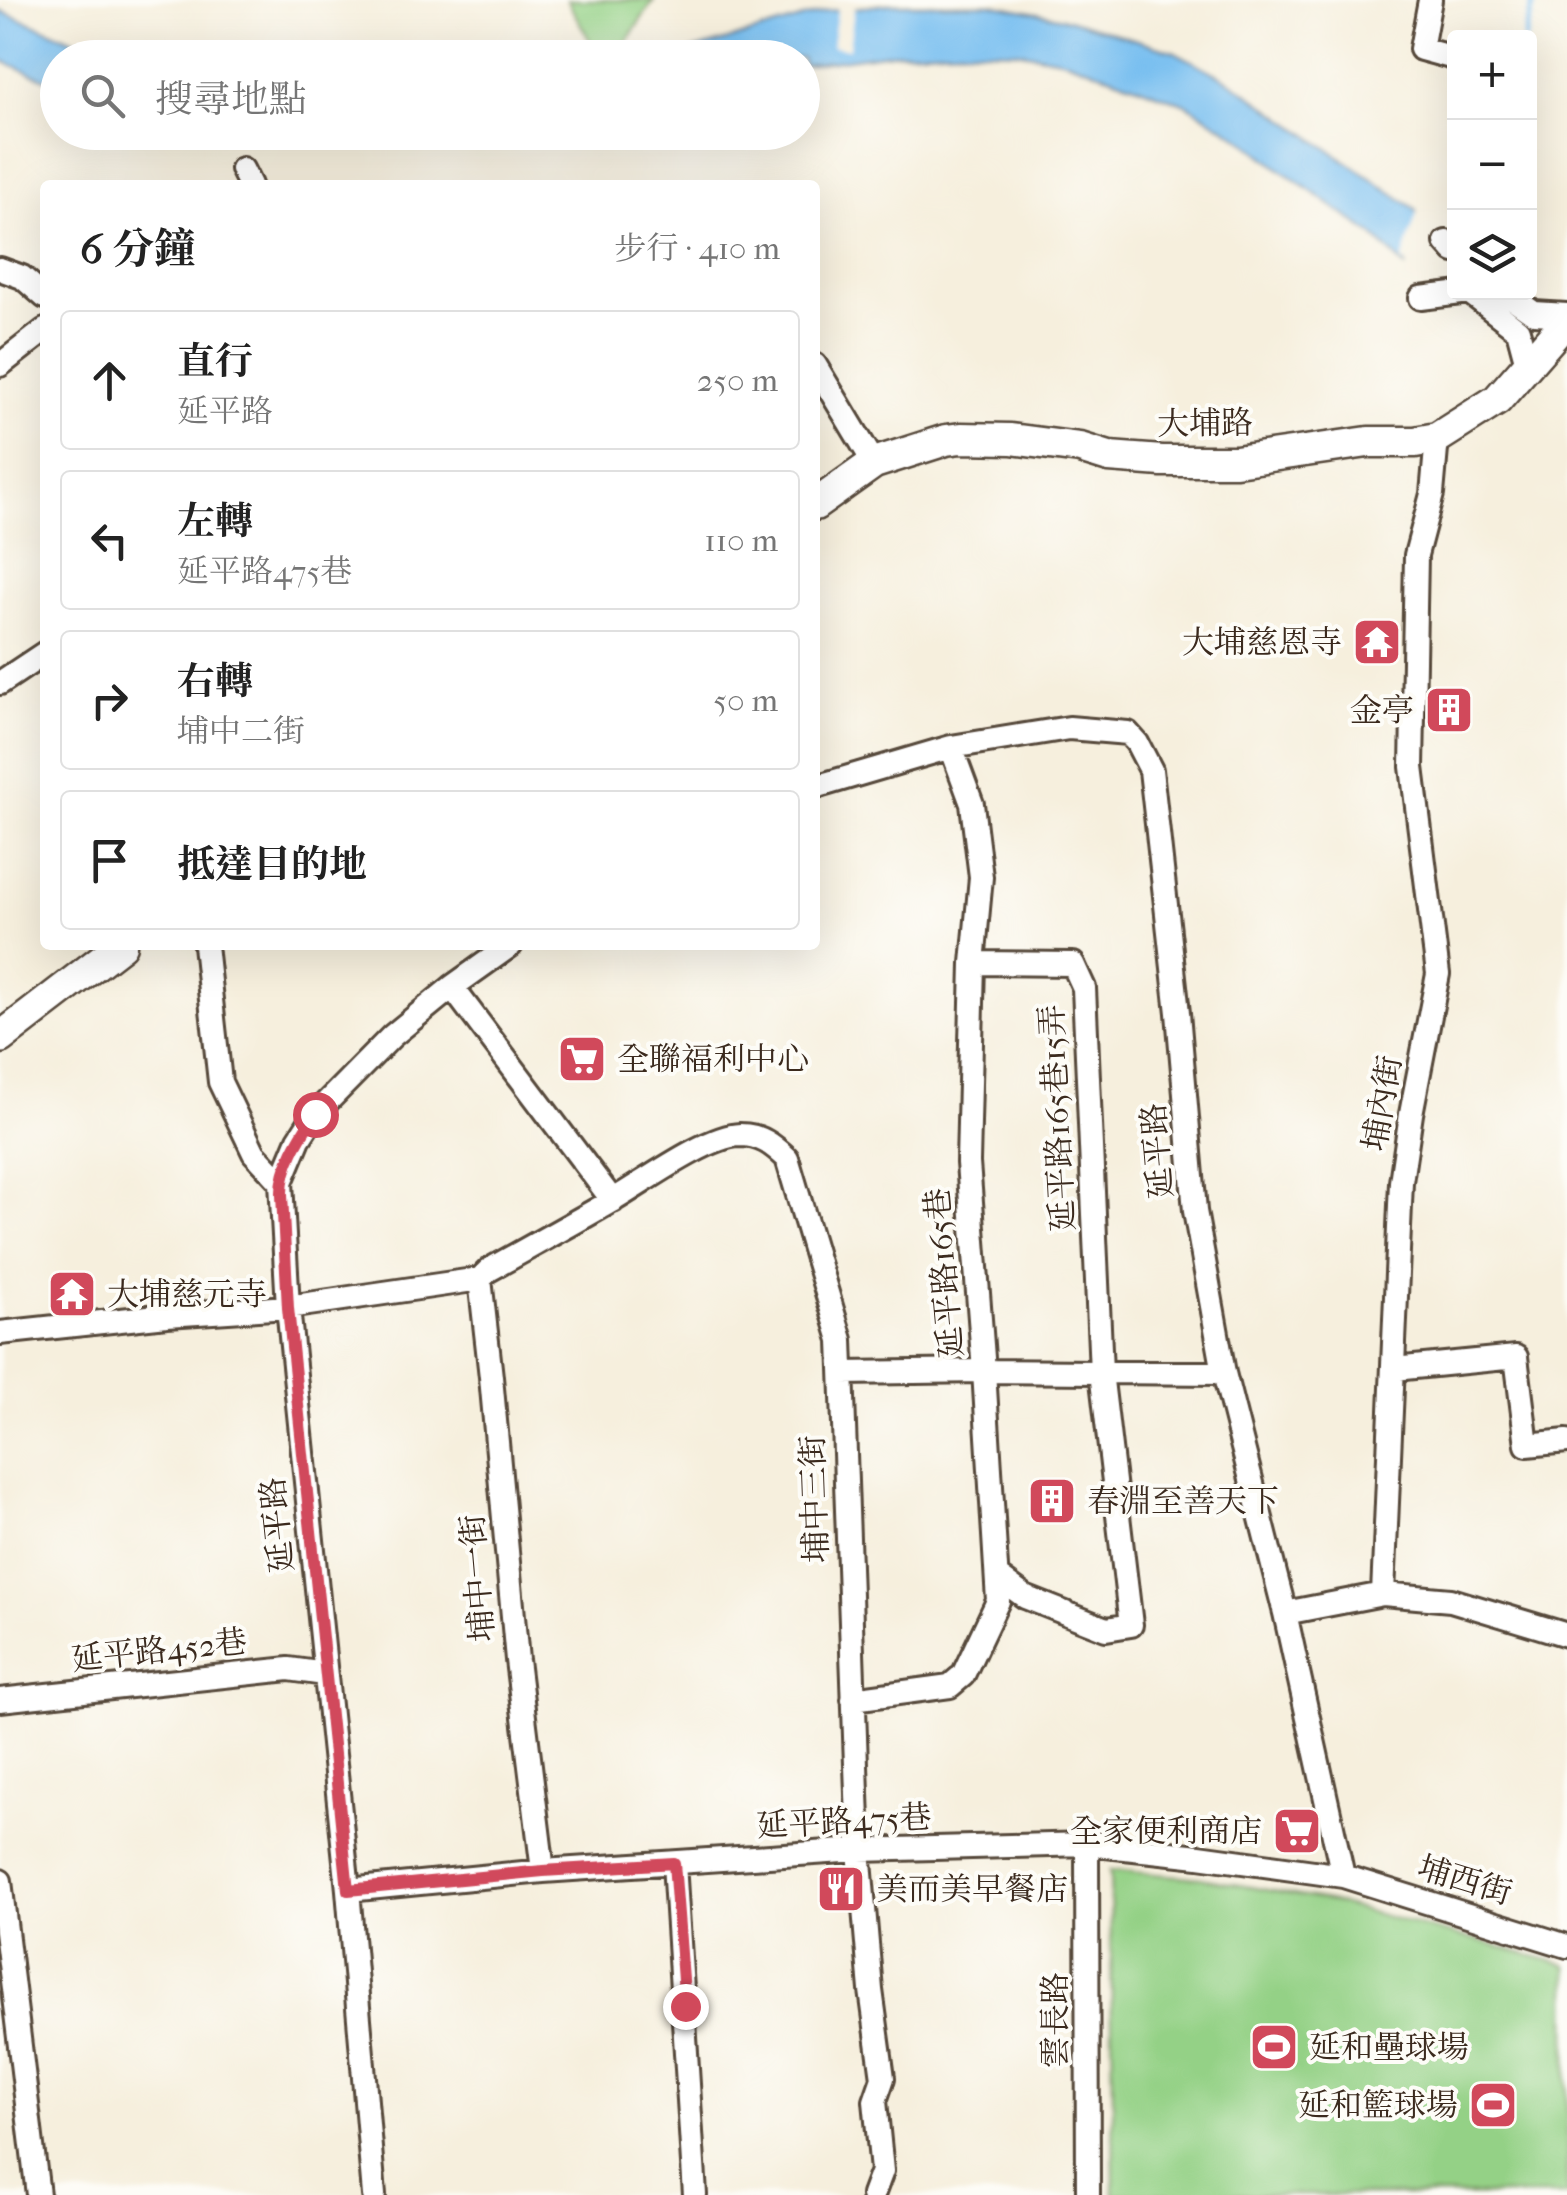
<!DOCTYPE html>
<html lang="zh-TW">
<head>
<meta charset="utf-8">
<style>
  body { margin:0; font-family:"IM FELL French Canon","Noto Serif TC",serif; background:#f2f2f2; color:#222 }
  .controls { position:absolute; right:30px; top:30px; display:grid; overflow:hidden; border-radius:10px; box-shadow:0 10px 40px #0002 }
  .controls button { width:90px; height:90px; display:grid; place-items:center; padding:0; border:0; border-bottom:2px solid #e0e0e0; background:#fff; color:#222; font:50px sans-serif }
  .stop { position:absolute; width:30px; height:30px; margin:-22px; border:8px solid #d1495b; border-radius:50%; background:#fff }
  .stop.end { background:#d1495b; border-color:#fff; box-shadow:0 2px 10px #0008 }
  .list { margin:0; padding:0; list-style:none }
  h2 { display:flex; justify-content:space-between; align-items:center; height:130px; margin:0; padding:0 40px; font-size:42px }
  h2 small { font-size:32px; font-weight:400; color:#767676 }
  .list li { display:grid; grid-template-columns:65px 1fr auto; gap:30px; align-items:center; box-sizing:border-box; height:140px; margin:0 20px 20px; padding:0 20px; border:2px solid #e0e0e0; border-radius:10px }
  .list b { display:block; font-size:38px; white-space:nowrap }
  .list p { margin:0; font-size:32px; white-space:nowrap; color:#767676 }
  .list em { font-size:32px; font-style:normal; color:#767676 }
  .icon { flex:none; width:55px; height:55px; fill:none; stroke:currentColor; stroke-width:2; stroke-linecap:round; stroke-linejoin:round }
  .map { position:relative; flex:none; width:1567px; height:2195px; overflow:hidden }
  .search { position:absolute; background:#fff; box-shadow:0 10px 40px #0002; left:40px; top:40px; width:780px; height:110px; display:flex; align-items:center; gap:25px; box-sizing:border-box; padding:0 35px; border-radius:55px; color:#767676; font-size:38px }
  .panel { position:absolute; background:#fff; box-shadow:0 10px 40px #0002; left:40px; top:180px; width:780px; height:770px; border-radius:10px }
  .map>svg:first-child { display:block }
  .green { fill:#94d186; stroke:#687e52; stroke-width:2.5 }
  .water { fill:#79bff0; stroke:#5a7487; stroke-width:2.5 }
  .pier { fill:#f6efdd }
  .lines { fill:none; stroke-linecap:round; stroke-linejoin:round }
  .stream { stroke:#79bff0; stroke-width:6 }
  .minor-casing { stroke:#57483b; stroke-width:28 }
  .secondary-casing { stroke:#57483b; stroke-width:35 }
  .minor { stroke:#fff; stroke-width:22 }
  .secondary { stroke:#fff; stroke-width:30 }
  .route { stroke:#d1495b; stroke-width:12 }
  .labels { text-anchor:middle; stroke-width:8; stroke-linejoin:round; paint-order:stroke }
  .street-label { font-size:32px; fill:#3b2a1e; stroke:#fdfcf7 }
  .poi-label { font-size:32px; fill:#3b2a1e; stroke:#fdfcf7; text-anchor:start }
</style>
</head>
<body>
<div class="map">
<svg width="1567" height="2195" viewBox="0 0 1567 2195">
  <rect width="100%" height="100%" fill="#fdfcf7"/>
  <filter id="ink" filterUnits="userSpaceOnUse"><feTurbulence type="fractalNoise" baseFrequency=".01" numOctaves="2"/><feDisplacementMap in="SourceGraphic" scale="20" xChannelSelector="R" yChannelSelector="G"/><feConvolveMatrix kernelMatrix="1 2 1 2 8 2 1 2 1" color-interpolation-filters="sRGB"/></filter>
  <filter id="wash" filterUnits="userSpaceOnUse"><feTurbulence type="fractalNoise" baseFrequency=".0048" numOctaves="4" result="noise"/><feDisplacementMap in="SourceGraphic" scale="40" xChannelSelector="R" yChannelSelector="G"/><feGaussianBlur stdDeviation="2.25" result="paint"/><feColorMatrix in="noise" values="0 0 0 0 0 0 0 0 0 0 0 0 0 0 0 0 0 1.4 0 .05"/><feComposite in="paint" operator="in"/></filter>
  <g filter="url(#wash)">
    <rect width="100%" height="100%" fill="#f6efdd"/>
    <!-- green -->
    <path class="green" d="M 567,0 L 654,0 L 625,44 L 593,46 Z
      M 1110,1870 L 1201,1878 L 1333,1902 L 1567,1965 L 1567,2195 L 1114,2195 Z"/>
    <!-- water -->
    <path class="water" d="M 889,4 L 991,4 L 1068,19 L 1173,51 L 1230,81 L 1414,208 L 1421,220 L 1405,267 L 1373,235 L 1277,167 L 1241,138 L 1186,104 L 1066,60 L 1016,51 L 959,49 L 897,52 L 803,65 L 802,58 L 668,58 L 827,11 Z
      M 0,11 L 117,57 L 58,58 L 57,84 L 0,60 Z"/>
    <!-- pier -->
    <path class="pier" d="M 855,3 L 849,49 L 832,46 L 838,5 Z
      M 1418,210 L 1424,214 L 1426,221 L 1411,267 L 1402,261 Z"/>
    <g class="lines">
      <!-- stream -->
      <path class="stream" d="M 1525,38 L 1534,0"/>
    </g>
  </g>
  <g filter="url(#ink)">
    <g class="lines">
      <!-- minor casing -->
      <g class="minor-casing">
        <path id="minor" d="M 1430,0 L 1421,49 L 1454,58
          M 242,169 L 250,185
          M 1446,242 L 1454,251
          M 0,269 L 22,277 L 45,297
          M 1469,292 L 1518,330 L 1527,364
          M 1504,292 L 1534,313 L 1567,315
          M 1421,298 L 1469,292
          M 0,365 L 45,330
          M 815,365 L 874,463
          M 0,683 L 45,653
          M 815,787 L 951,747 L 1069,728 L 1128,733 L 1137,743 L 1151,770 L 1178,1013 L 1195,1211 L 1224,1373 L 1285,1613 L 1343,1876
          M 205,945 L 220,1082 L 254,1153 L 281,1182
          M 973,963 L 1073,964 L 1084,988 L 1101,1372 L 1131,1625 L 1106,1629 L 1025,1597 L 998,1577
          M 452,987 L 613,1201
          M 480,1279 L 489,1270 C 530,1247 570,1225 610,1202 C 642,1184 706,1136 740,1135 C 761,1135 773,1145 787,1158 L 841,1340 L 859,1850 L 871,1990 L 883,2078 L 875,2101 L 882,2171 L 873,2195
          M 480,1279 L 491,1377 L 517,1660 L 543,1871
          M 0,1333 L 167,1315 L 288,1307 L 480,1279
          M 1394,1369 L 1516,1357 L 1527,1445 L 1567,1441
          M 843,1373 L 984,1371 L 1224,1373
          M 1383,1594 L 1401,1182 L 1411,1114 L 1438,974 L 1412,767 L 1416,555 L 1432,494 L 1437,438
          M 1285,1613 L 1383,1594 L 1451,1600 L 1567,1635
          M 853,1699 L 950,1686 L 963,1675 L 998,1601 L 984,1371 L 968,1163 L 973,963 L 981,877 L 972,804 L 951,747
          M 0,1700 L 289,1669 L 325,1674
          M 1087,1844 L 1088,2195
          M 674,1863 L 695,2195
          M 0,1881 L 38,2195
          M 348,1890 L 543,1871 L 859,1850 L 1087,1844 L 1199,1856 L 1343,1876 L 1567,1946
          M 374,2195 L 348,1890 L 288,1307 L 281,1182 L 299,1139 L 315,1114 L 392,1036 L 452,987 L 511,945"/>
      </g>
      <!-- secondary casing -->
      <g class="secondary-casing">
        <path id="secondary" d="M 815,505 L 874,463 L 946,440 L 961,438 L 1011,439 L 1080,448 L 1109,457 L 1162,461 L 1236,461 L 1368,442 L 1415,442 L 1437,438 L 1497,400 L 1567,320
          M 0,1038 L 121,945"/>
      </g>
      <!-- minor -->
      <use href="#minor" class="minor"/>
      <!-- secondary -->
      <use href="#secondary" class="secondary"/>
    </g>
  </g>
  <g class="lines" filter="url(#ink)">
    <!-- route -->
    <path class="route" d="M 315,1114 C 300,1137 281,1166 282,1195 L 288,1308 L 348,1890 L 543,1871 L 674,1863 L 685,2006"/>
  </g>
  <!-- icons -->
  <defs>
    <g id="temple-square" transform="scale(2.5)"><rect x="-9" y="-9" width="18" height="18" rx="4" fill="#d1495b" stroke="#fdfcf7"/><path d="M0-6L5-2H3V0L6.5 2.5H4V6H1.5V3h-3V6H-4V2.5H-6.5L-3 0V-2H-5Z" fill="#fff"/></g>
    <g id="building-square" transform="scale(2.5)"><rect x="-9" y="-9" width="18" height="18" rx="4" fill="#d1495b" stroke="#fdfcf7"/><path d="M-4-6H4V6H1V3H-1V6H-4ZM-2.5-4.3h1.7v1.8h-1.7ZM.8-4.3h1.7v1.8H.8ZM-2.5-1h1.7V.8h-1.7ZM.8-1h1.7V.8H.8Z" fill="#fff"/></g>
    <g id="supermarket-square" transform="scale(2.5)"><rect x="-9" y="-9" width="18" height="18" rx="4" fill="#d1495b" stroke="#fdfcf7"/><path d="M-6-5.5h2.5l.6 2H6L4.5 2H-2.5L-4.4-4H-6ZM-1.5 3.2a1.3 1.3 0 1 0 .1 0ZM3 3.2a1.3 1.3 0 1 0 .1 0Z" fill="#fff"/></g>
    <g id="restaurant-square" transform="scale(2.5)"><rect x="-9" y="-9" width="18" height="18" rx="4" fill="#d1495b" stroke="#fdfcf7"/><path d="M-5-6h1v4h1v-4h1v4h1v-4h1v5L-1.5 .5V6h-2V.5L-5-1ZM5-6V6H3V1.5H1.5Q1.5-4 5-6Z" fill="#fff"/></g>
    <g id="stadium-square" transform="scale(2.5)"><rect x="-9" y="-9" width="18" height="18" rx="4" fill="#d1495b" stroke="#fdfcf7"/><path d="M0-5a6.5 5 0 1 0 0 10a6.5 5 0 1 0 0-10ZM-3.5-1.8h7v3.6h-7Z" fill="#fff"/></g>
  </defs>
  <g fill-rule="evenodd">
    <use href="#temple-square" x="1377" y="642"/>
    <use href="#building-square" x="1449" y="710"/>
    <use href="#supermarket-square" x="582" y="1059"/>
    <use href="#temple-square" x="72" y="1294"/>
    <use href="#building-square" x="1052" y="1501"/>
    <use href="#supermarket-square" x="1297" y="1831"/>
    <use href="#restaurant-square" x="841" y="1889"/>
    <use href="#stadium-square" x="1274" y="2047"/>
    <use href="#stadium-square" x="1493" y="2105"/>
  </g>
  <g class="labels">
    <!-- street labels -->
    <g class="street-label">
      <text transform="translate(1205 423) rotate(-1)" y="11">大埔路</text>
      <text transform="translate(1382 1103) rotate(-80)" y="11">埔內街</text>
      <text transform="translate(1057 1118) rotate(-93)" y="11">延平路165巷15弄</text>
      <text transform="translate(1157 1151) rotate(-95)" y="11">延平路</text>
      <text transform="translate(944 1273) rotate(-95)" y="11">延平路165巷</text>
      <text transform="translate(814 1499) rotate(-92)" y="11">埔中三街</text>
      <text transform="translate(277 1525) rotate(-96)" y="11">延平路</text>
      <text transform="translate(477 1578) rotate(-95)" y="11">埔中一街</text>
      <text transform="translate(159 1650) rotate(-6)" y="11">延平路452巷</text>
      <text transform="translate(844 1821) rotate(-3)" y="11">延平路475巷</text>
      <text transform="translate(1465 1880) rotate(17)" y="11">埔西街</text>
      <text transform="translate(1055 2020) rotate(-90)" y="11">雲長路</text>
    </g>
    <!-- poi labels -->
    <g class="poi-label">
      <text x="1342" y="653" text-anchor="end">大埔慈恩寺</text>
      <text x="1414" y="721" text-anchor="end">金亭</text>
      <text x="617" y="1070">全聯福利中心</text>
      <text x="107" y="1305">大埔慈元寺</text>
      <text x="1087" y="1512">春淵至善天下</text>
      <text x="1262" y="1842" text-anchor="end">全家便利商店</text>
      <text x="876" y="1900">美而美早餐店</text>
      <text x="1309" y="2058">延和壘球場</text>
      <text x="1458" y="2116" text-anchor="end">延和籃球場</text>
    </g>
  </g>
</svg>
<div class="controls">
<button>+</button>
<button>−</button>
<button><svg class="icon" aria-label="layers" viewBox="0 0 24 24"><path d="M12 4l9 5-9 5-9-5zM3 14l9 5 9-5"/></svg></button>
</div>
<div class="stop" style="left:315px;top:1114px"></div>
<div class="stop end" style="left:685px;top:2006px"></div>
<div class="search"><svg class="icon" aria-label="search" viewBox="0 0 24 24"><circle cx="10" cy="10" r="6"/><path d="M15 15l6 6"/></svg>搜尋地點</div>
<section class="panel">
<h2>6 分鐘<small>步行 · 410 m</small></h2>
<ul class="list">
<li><svg class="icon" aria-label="ahead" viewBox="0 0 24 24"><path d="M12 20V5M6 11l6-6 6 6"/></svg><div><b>直行</b><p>延平路</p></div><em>250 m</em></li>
<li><svg class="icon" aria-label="left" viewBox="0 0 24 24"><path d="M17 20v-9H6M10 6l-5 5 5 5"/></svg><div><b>左轉</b><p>延平路475巷</p></div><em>110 m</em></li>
<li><svg class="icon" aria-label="right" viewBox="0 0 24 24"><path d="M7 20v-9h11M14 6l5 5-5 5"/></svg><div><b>右轉</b><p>埔中二街</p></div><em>50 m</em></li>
<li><svg class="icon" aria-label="arrive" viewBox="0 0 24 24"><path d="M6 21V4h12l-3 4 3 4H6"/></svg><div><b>抵達目的地</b></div></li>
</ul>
</section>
</div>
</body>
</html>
